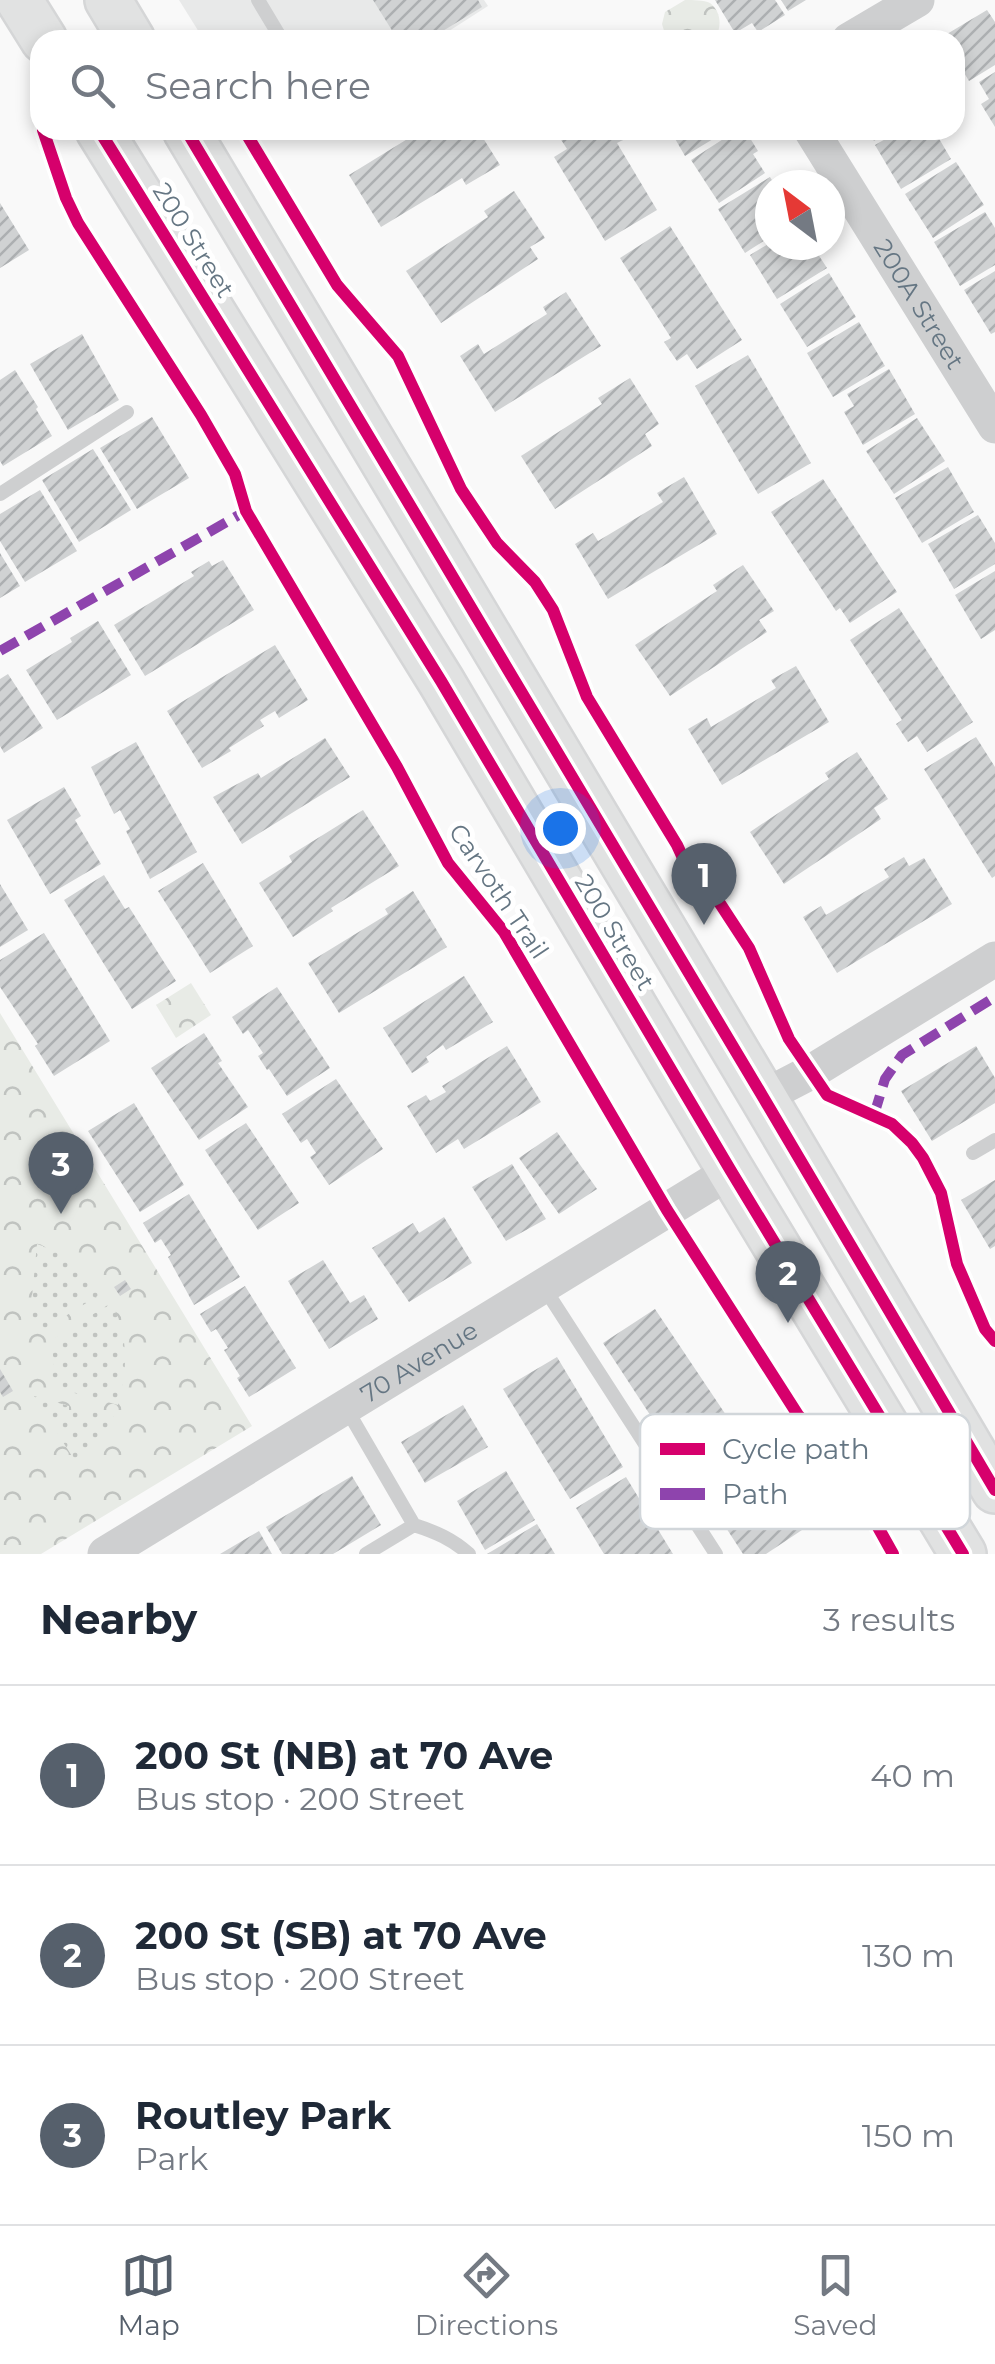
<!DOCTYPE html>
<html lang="en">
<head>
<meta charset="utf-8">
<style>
  body { margin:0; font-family:Montserrat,sans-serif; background:#f2f2f3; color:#1f2937 }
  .compass { position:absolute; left:755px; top:170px; width:90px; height:90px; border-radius:50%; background:#fff; box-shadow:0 5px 15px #0003; rotate:328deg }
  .you { position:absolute; left:560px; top:828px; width:35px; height:35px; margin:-25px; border:8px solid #fff; border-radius:50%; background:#1a73e8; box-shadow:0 0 0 15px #1a73e833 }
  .badge { display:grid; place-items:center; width:65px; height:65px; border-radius:50%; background:#56606c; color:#fff; font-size:32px; font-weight:700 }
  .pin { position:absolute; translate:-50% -82px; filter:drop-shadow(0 2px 5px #0008) }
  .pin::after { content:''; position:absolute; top:52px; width:35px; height:30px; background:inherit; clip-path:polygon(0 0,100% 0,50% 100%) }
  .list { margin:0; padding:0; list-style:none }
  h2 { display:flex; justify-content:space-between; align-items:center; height:130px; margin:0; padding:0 40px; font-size:42px }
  h2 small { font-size:32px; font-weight:400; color:#747a83 }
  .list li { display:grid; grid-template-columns:65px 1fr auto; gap:30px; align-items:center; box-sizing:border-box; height:180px; padding:0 40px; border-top:2px solid #e0e1e3 }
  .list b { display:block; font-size:38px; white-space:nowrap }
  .list p { margin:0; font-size:32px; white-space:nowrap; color:#747a83 }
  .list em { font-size:32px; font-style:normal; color:#747a83 }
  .icon { flex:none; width:55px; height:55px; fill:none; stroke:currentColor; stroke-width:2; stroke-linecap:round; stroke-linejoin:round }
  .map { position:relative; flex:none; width:995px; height:1554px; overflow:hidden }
  .search { position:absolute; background:#fff; box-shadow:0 5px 15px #0003; left:30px; right:30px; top:30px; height:110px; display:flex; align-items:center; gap:25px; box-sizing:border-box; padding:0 35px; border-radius:30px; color:#747a83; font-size:38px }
  .sheet { height:670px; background:#fff }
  nav { display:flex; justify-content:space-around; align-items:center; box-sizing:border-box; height:140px; border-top:2px solid #e0e1e3; background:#fff; font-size:28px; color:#747a83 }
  nav a { display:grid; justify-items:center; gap:5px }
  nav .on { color:#56606c }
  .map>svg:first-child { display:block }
  .built { fill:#e8e9e9 }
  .park { fill:url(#park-crowns) }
  .garden { fill:url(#garden-dots) }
  .building { fill:url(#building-hatch) }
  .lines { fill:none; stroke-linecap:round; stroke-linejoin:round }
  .primary-casing { stroke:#d5d6d7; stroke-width:50 }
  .service { stroke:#cecfd0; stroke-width:14 }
  .tertiary { stroke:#cecfd0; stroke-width:35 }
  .primary { stroke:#e1e2e2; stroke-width:45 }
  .quiet { stroke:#8e44ad; stroke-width:10; stroke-dasharray:20 10; stroke-linecap:butt }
  .cycleway-casing { stroke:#fff; stroke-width:19 }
  .cycleway { stroke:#d6006c; stroke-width:12 }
  .labels { text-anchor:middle; stroke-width:10; stroke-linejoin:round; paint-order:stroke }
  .street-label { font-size:25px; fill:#657683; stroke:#fff }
  .key { fill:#fff; stroke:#d1d6da; stroke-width:2.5 }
  .key-label { font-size:28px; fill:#657683 }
</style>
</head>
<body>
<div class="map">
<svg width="995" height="1554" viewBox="0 0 995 1554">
  <defs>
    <pattern id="park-crowns" width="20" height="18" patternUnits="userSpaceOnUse" patternTransform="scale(2.5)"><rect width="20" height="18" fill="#e8ebe6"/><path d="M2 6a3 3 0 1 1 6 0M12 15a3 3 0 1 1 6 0" fill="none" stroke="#c0c3c0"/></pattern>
    <pattern id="garden-dots" width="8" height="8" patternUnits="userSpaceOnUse" patternTransform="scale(2.5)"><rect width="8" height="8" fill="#e8ebe6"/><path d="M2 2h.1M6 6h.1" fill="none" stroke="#c0c3c0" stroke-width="1.8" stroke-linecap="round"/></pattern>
    <pattern id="building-hatch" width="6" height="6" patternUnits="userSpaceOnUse" patternTransform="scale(2.5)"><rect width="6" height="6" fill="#d0d2d3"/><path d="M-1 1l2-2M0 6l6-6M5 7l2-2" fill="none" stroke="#acafb1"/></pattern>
  </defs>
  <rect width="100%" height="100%" fill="#f9f9f9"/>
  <!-- built -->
  <path class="built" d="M 179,0 L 484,0 L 488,6 L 435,40 L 204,40 Z"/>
  <!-- park -->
  <path class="park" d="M 685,0 C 693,0 704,0 710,3 C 722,12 722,29 714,40 L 695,40 L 665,34 L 662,24 L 665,12 Z
    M 191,983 L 211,1015 L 176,1038 L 156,1005 Z
    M 0,1013 L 252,1426 L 41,1554 L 0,1554 Z"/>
  <!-- garden -->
  <path class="garden" d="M 37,1244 C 65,1253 86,1268 104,1292 L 43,1330 L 30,1319 Z
    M 111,1303 C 129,1335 128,1370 118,1405 L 49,1386 C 54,1369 56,1358 49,1342 Z
    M 34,1396 L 69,1406 L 69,1410 L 77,1412 L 78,1408 L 114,1417 C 104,1435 91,1450 75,1461 Z"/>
  <!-- building -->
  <path class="building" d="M 373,0 L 478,0 L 482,7 L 428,40 L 398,40 Z
    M 715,0 L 775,0 L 785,15 L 758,32 L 752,23 L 735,33 Z
    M 781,0 L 806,0 L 788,11 Z
    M 987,10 L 995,22 L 995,65 L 969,81 L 955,58 L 955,40 L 944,40 L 942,37 Z
    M 995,72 L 995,127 L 981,104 L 989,99 L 979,82 Z
    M 422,130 L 478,130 L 500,165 L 466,185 L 462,178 L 381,227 L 349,175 Z
    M 566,130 L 619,130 L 625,139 L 617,143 L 657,210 L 605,241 L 554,157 L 567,149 L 558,135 Z
    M 670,130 L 728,130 L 685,156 Z
    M 737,130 L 745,130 L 758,151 L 753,154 L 765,173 L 719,203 L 691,160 Z
    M 866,130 L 891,130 L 874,141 Z
    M 901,130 L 934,130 L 951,159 L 901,189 L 875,145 Z
    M 956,162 L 984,205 L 933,238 L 905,194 Z
    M 770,177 L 775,185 L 770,185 L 770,237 L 745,253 L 718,209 Z
    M 514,191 L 545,238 L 530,247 L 538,259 L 441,323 L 406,271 L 488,217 L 484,211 Z
    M 0,203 L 29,250 L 0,268 Z
    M 985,212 L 995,228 L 995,265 L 960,286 L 934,242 Z
    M 670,226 L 742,340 L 697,369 L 687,354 L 677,361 L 664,342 L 671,338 L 620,258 Z
    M 770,243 L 812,245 L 827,268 L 777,299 L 750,255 Z
    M 995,271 L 995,332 L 991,334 L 964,290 Z
    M 829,273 L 856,317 L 807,347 L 780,304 Z
    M 566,292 L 601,346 L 495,412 L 460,356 L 478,344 L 484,354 L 547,314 L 543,307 Z
    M 859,322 L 885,366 L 833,397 L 807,353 Z
    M 82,334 L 119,400 L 68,430 L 30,364 Z
    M 748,355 L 811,463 L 758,494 L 695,386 Z
    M 889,369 L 915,414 L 863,445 L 844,412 L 854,406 L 847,394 Z
    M 15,370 L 38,407 L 36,409 L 52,436 L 3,466 L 0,461 L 0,380 Z
    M 630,378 L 659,424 L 645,434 L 652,446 L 555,509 L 521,456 L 602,404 L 598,398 Z
    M 152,417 L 189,478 L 137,509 L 100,448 Z
    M 917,418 L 945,461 L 894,494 L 866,451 Z
    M 93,449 L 131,510 L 79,542 L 42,480 Z
    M 948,467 L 974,512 L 922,543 L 895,498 Z
    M 684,477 L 717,534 L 608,599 L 575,544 L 593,533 L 598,541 L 663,502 L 657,493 Z
    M 823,479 L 897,592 L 850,623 L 840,608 L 836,611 L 771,512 Z
    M 40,490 L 77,551 L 25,582 L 0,541 L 0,514 Z
    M 978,515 L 995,543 L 995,564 L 954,589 L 928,544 Z
    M 0,553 L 20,586 L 0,598 Z
    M 223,560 L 254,610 L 145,676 L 114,625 L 194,576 L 191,572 L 209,561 L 212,566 Z
    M 743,565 L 774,611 L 759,620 L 767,632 L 670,696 L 635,645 L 717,591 L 713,585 Z
    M 995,571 L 995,630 L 981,639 L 955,595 Z
    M 899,608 L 973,722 L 927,752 L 917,736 L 908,742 L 896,724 L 902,720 L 850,640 Z
    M 98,621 L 131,675 L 57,720 L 26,670 L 72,642 L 70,638 Z
    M 275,645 L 308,700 L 279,718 L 275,711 L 260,720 L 264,726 L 229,748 L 231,751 L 202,768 L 167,711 Z
    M 796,666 L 829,722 L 722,785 L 688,729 L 707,718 L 711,727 L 776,688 L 771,680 Z
    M 8,674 L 43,728 L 4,753 L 0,746 L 0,679 Z
    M 976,737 L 995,767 L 995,876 L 992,878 L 924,769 Z
    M 325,738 L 350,777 L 242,844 L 213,797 L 258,773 L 261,778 Z
    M 136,742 L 197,852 L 150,879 L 126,831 L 130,829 L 120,810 L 114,814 L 91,767 Z
    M 857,752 L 888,799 L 874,808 L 881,819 L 784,884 L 750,832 L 829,779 L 825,773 Z
    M 64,787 L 81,816 L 75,820 L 101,864 L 50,894 L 7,820 Z
    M 363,810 L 399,866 L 331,908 L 333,911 L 293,937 L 259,883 L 292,862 L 289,856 Z
    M 904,857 L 909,866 L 924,858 L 952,904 L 837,973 L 803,917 L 821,906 L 826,915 L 889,877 L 884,869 Z
    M 203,863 L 253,946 L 210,973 L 158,891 Z
    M 104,875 L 125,909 L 129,907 L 176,981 L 132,1009 L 64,900 Z
    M 0,884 L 28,930 L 0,947 Z
    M 413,891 L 447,947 L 339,1013 L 308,963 L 388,914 L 385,909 Z
    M 44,933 L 110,1041 L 54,1076 L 35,1046 L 38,1044 L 0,987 L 0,960 Z
    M 464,976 L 493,1022 L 446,1050 L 443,1045 L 426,1057 L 429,1062 L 412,1073 L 383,1028 Z
    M 277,987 L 330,1068 L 287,1096 L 269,1069 L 267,1070 L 258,1056 L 263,1053 L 248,1030 L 243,1034 L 232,1017 Z
    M 204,1033 L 222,1061 L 218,1063 L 248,1107 L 199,1140 L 151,1068 Z
    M 507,1046 L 541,1102 L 464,1149 L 458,1139 L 436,1153 L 407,1106 L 426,1095 L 430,1101 L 446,1092 L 442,1086 Z
    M 976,1046 L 995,1078 L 995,1103 L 932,1141 L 901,1091 Z
    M 336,1079 L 383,1149 L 329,1185 L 310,1157 L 316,1153 L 307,1139 L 301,1143 L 282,1114 Z
    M 134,1103 L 184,1185 L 140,1212 L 88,1131 Z
    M 246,1123 L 299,1203 L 258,1230 L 205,1150 Z
    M 557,1132 L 597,1189 L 559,1214 L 519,1158 Z
    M 512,1164 L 546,1219 L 506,1241 L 472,1187 Z
    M 995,1180 L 995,1246 L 990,1249 L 961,1200 Z
    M 189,1194 L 240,1277 L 194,1305 L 168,1257 L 171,1255 L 161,1239 L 155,1243 L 143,1223 Z
    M 444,1217 L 472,1263 L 409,1302 L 372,1248 L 413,1223 L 419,1233 Z
    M 323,1260 L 350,1303 L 364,1295 L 378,1319 L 329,1349 L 288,1281 Z
    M 125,1280 L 131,1289 L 120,1296 L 114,1287 Z
    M 245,1286 L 296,1368 L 249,1397 L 237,1378 L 240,1376 L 224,1350 L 228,1348 L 216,1329 L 211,1332 L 200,1314 Z
    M 655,1309 L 726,1415 L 673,1450 L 603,1343 Z
    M 557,1357 L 623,1467 L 570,1499 L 503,1389 Z
    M 0,1369 L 13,1391 L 3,1397 L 0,1392 Z
    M 463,1405 L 488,1447 L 425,1483 L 401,1442 Z
    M 732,1423 L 802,1530 L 766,1554 L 743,1554 L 680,1457 Z
    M 506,1471 L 535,1520 L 485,1550 L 457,1501 Z
    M 352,1476 L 381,1525 L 333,1554 L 282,1554 L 266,1527 Z
    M 626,1477 L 673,1554 L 604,1554 L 576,1508 Z
    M 537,1524 L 555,1554 L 487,1554 Z
    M 259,1531 L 272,1554 L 220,1554 Z"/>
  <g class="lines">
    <!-- primary casing -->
    <g class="primary-casing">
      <path id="primary" d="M 19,0 L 44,40
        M 108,0 L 132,40
        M 99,130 L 441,681 L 731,1171 L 963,1554
        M 186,130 L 763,1097 L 995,1490"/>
    </g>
    <!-- service -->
    <path class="service" d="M 258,0 L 282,40
      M 0,494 L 127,412
      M 973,1153 L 995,1140
      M 543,1286 L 716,1554
      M 346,1408 L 414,1525 L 366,1554
      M 414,1525 C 436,1532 452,1539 469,1554"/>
    <!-- tertiary -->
    <g class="tertiary">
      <path d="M 849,40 L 917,0"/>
      <path id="s1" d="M 811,130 L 995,426"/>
      <path d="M 763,1097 L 811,1072 L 995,959"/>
      <path id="s2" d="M 105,1554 L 731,1171"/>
    </g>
    <!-- primary -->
    <use href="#primary" class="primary"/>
    <!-- quiet -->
    <path class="quiet" d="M 0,651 L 246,511
      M 874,1115 L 885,1079 L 902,1055 L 995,997"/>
    <!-- cycleway casing -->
    <g class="cycleway-casing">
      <path id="cycleway" d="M 43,130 L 66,198 L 78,223 L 201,415 L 235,474 L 246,511 L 397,767 L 448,863 L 504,932 L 667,1210 L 798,1415 L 845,1468 L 893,1554
        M 99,130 L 441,681 L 731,1171 L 963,1554
        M 186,130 L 763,1097 L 995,1490
        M 244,130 L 337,285 L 398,356 L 461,489 L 497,543 L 535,582 L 553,610 L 587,697 L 677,845 L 690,873 L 719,902 L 749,948 L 789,1039 L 827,1095 L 892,1124 L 912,1143 L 923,1158 L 941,1193 L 957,1264 L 985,1329 L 995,1341"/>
    </g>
    <!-- cycleway -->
    <use href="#cycleway" class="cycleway"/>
  </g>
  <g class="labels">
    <!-- street labels -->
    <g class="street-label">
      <text transform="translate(194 240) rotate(58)" y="9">200 Street</text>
      <text dy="9" stroke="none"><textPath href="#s1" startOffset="205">200A Street</textPath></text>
      <text transform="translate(499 891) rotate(56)" y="9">Carvoth Trail</text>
      <text transform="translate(615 932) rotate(59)" y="9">200 Street</text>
      <text dy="9" stroke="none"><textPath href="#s2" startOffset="368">70 Avenue</textPath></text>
    </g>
  </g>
  <!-- legend -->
  <rect x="640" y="1414" width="330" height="115" rx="15" class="key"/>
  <rect x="660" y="1443" width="45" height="12" fill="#d6006c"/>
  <rect x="660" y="1488" width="45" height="12" fill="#8e44ad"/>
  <g class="key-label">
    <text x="722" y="1459">Cycle path</text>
    <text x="722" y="1504">Path</text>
  </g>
</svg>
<svg class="compass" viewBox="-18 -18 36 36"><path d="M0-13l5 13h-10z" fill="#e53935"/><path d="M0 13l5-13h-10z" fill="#747a83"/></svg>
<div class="you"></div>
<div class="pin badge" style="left:704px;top:925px">1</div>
<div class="pin badge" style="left:788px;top:1323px">2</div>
<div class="pin badge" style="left:61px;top:1214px">3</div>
<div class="search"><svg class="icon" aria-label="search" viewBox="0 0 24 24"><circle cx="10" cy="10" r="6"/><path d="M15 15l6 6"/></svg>Search here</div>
</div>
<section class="sheet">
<h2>Nearby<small>3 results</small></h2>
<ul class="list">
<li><span class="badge">1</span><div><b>200 St (NB) at 70 Ave</b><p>Bus stop · 200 Street</p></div><em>40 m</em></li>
<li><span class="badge">2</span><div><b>200 St (SB) at 70 Ave</b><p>Bus stop · 200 Street</p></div><em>130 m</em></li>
<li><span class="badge">3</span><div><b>Routley Park</b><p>Park</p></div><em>150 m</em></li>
</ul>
</section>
<nav>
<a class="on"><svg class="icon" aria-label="map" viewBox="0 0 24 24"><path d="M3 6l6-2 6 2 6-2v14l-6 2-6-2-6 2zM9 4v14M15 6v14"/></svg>Map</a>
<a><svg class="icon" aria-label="directions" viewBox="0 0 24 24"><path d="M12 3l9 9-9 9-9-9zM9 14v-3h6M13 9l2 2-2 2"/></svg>Directions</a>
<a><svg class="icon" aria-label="saved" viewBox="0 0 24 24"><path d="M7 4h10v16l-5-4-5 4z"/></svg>Saved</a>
</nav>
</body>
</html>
